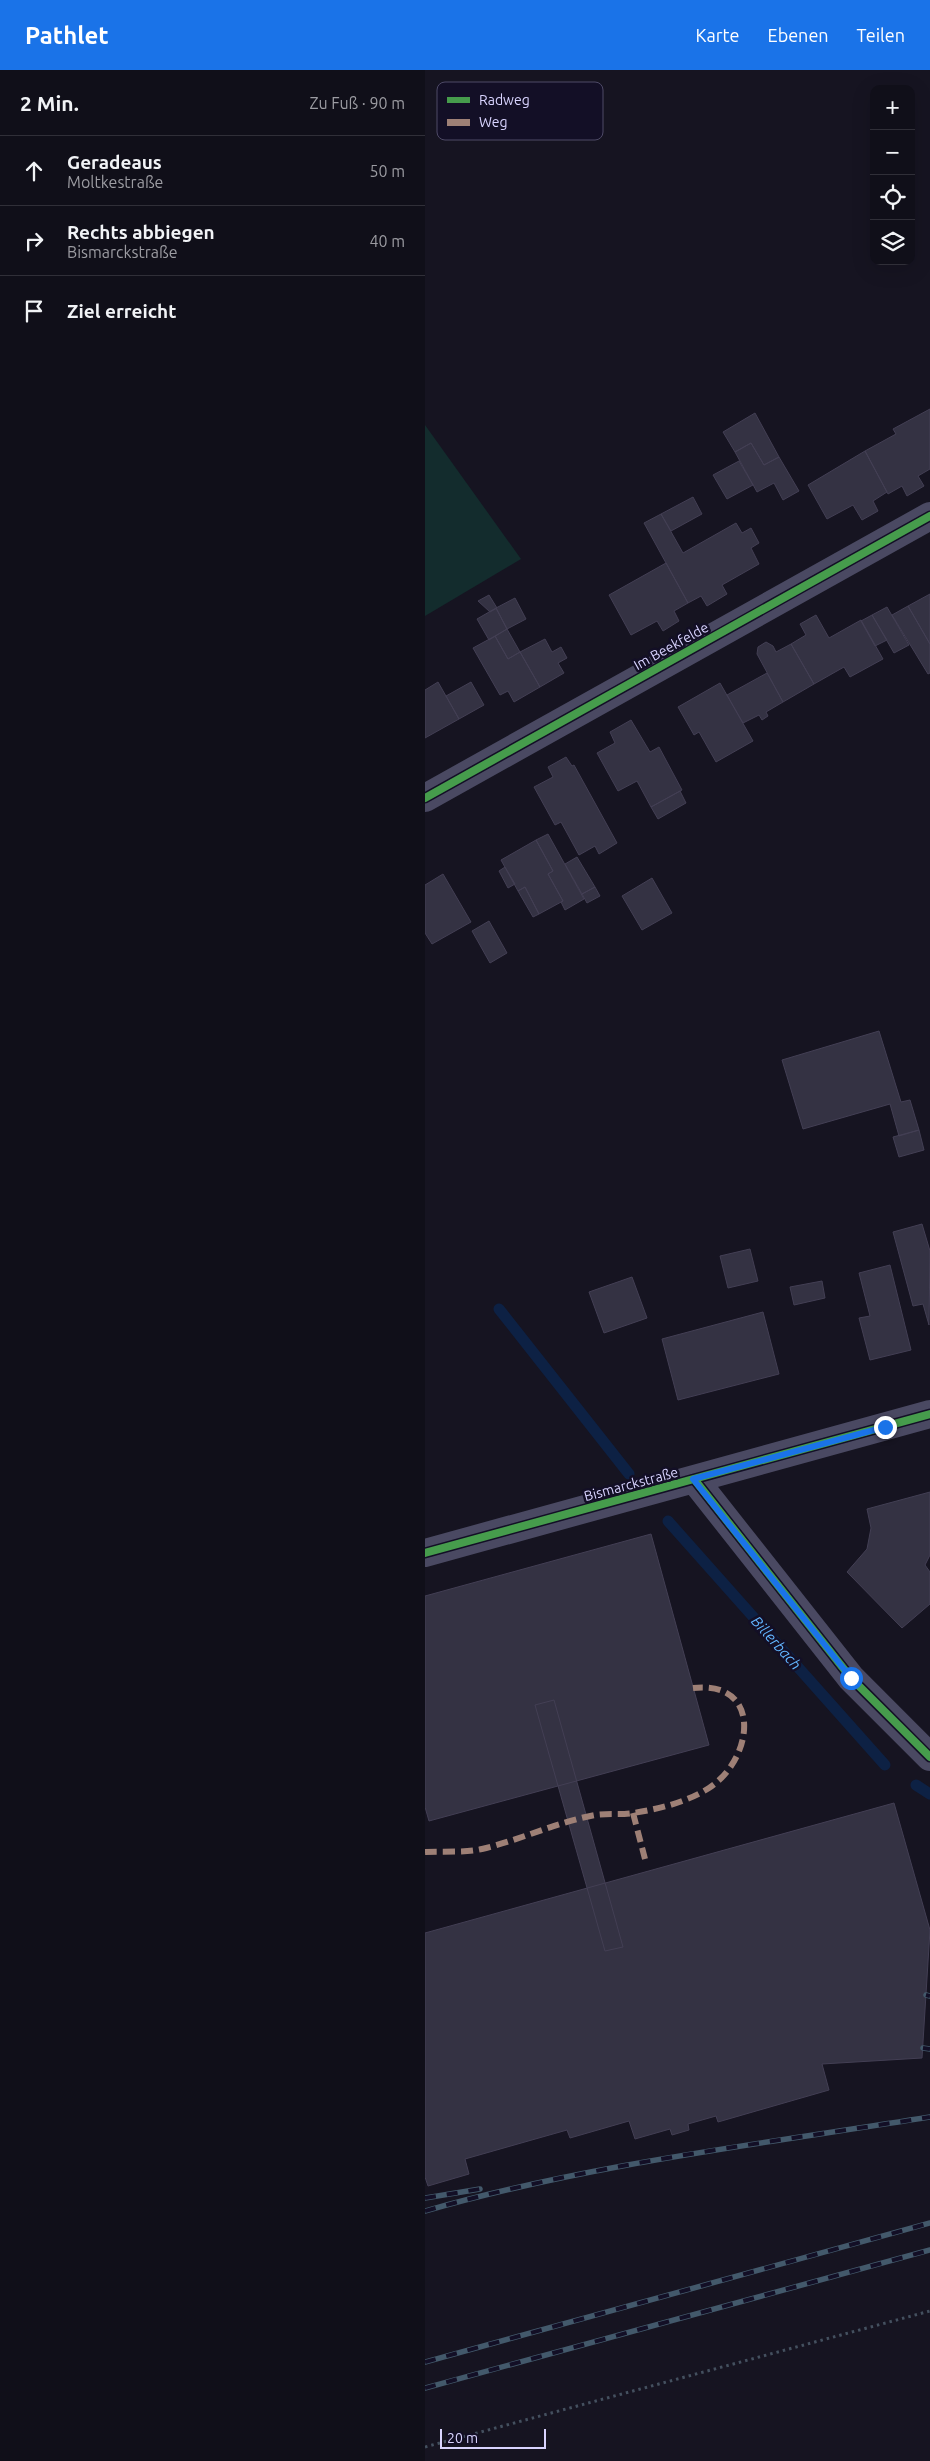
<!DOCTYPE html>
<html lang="de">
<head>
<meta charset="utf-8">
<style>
  body { margin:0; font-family:Ubuntu,sans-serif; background:#1e1d26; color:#f1f3f6 }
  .controls { position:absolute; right:15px; top:15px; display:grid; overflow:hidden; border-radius:10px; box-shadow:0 5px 20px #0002 }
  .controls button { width:45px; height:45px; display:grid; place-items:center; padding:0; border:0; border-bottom:1px solid #302f38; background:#100f19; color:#f1f3f6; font:25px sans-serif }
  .scale { position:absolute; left:15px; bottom:12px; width:106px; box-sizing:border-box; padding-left:5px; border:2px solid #d9d4ff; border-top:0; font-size:14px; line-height:18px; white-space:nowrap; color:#d9d4ff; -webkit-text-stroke:4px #130f26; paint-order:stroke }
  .stop { position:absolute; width:15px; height:15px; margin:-11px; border:4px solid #1a73e8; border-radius:50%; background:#fff }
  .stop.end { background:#1a73e8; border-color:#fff; box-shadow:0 1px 5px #0008 }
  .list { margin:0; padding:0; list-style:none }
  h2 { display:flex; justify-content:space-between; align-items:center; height:65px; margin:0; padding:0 20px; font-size:21px }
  h2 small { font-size:16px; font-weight:400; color:#9c9ca2 }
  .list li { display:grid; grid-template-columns:32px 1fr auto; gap:15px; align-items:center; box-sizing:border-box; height:70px; padding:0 20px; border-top:1px solid #302f38 }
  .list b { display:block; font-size:19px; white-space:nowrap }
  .list p { margin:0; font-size:16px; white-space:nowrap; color:#9c9ca2 }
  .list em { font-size:16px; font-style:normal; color:#9c9ca2 }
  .icon { flex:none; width:28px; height:28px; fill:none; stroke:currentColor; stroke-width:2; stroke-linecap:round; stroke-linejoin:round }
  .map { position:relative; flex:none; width:505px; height:2391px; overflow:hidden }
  header { display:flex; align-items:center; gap:30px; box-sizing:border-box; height:70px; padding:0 25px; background:#1a73e8; color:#fff }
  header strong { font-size:24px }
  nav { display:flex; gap:28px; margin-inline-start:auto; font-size:18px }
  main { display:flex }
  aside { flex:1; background:#100f19 }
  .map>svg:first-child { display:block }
  .green { fill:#132c2d }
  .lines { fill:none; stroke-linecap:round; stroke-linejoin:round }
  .stream { stroke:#0d2144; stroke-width:11 }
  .building { fill:#343243; stroke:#433f54 }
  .path { stroke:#44505f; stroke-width:3; stroke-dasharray:2.5 4; stroke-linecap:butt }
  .minor { stroke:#4a4962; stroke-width:28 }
  .rail-casing { stroke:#43596b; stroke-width:5.5 }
  .rail { stroke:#130f26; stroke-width:4; stroke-dasharray:11; stroke-linecap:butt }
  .quiet { stroke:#9e8076; stroke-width:6; stroke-dasharray:12 6; stroke-linecap:butt }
  .cycleway-casing { stroke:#130f26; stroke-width:11 }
  .cycleway { stroke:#469c4c; stroke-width:8 }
  .route { stroke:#1a73e8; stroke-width:6 }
  .labels { text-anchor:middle; stroke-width:5; stroke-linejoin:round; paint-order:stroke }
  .street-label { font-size:14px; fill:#d9d4ff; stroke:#130f26 }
  .water-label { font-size:15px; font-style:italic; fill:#62b6ff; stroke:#130f26 }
  .key { fill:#130f26; stroke:#4e4a67; stroke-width:1 }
  .key-label { font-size:14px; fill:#d9d4ff }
</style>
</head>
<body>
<header>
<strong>Pathlet</strong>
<nav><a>Karte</a><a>Ebenen</a><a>Teilen</a></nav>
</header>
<main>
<aside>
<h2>2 Min.<small>Zu Fuß · 90 m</small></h2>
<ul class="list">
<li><svg class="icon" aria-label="ahead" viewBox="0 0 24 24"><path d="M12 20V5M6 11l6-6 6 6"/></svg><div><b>Geradeaus</b><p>Moltkestraße</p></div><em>50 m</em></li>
<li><svg class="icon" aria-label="right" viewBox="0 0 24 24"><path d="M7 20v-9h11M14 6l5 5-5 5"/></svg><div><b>Rechts abbiegen</b><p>Bismarckstraße</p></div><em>40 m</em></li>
<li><svg class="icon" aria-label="arrive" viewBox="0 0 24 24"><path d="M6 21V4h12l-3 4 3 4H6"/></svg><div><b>Ziel erreicht</b></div></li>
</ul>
</aside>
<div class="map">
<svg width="505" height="2391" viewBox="0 0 505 2391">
  <rect width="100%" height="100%" fill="#161421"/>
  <!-- green -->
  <path class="green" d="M 0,355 L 96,489 L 0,546 Z"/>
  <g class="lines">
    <!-- stream -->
    <path class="stream" d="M 74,1239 L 204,1404
      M 243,1451 L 460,1695
      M 491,1715 L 505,1724"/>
  </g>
  <!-- building -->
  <path class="building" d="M 505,339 L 505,399 L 493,406 L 499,416 L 482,426 L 477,416 L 463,424 L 440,381 L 471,364 L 468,359 Z
    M 330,343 L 354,387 L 339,395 L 326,373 L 310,382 L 298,362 Z
    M 326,373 L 339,395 L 354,387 L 374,421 L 358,430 L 349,413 L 332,422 L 310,382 Z
    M 440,381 L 462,422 L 448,431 L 453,441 L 437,450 L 428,435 L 402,449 L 383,415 Z
    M 314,391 L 328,415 L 302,429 L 288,405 Z
    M 268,427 L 277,444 L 246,461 L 236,444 Z
    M 236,444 L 258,483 L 311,453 L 317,463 L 326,458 L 334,473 L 326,478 L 334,494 L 297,515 L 302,524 L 282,536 L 276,526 L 263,533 L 219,453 Z
    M 241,493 L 263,533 L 249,541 L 254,551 L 238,561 L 232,551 L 206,565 L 184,525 Z
    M 505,524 L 505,574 L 483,536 Z
    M 64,525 L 72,538 L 65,542 L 53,531 Z
    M 90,528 L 101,549 L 82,559 L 71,538 Z
    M 483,536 L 505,574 L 505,603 L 503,604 L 467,545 Z
    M 462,537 L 484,575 L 469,583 L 447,545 Z
    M 71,538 L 82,559 L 64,570 L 52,549 Z
    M 391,545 L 404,568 L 436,550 L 458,589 L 425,607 L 419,597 L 389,614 L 366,574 L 381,565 L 375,554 Z
    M 447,545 L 462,570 L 450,576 L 436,551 Z
    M 82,559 L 95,582 L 83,589 L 70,566 Z
    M 70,566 L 83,589 L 95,582 L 115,617 L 89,632 L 83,621 L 75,625 L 48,578 Z
    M 120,569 L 127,582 L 136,577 L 142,588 L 133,593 L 139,603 L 115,617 L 95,582 Z
    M 341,572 L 348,576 L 351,582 L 366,574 L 389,614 L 358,632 L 332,584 L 333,577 Z
    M 342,603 L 358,632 L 341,642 L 343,646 L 337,650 L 334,645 L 318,653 L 302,625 Z
    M 13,612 L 34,649 L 0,668 L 0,620 Z
    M 46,612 L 59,635 L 34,649 L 21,626 Z
    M 295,613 L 328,671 L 291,692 L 274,662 L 269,665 L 253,637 Z
    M 206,650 L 225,682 L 234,677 L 257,720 L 226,737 L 212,711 L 193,721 L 172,683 L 190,673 L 185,662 Z
    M 141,687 L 147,696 L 149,695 L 192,773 L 174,784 L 170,776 L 154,785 L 136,752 L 130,755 L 109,717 L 128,707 L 123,697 Z
    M 255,721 L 261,733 L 233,749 L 226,737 Z
    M 123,764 L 159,829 L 140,840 L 136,832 L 138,831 L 123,804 L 128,801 L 111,770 Z
    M 111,770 L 128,801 L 123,804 L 138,831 L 114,844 L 100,817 L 93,821 L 76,790 Z
    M 152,787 L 170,817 L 157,824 L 140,794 Z
    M 80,797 L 90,814 L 83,818 L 74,801 Z
    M 18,804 L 46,852 L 7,874 L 0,863 L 0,815 Z
    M 227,808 L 247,843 L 217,860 L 197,826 Z
    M 100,817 L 114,844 L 108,847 L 93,821 Z
    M 170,817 L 175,826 L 162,833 L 157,824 Z
    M 64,851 L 82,883 L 65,893 L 47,861 Z
    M 454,961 L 476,1032 L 485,1030 L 494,1060 L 474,1066 L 465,1034 L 378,1059 L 357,990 Z
    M 494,1060 L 499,1080 L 474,1087 L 468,1067 Z
    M 497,1154 L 505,1181 L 504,1255 L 498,1234 L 488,1236 L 468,1162 Z
    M 325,1179 L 333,1211 L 303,1218 L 295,1186 Z
    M 465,1195 L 486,1280 L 445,1290 L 434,1248 L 445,1246 L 434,1203 Z
    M 207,1207 L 222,1248 L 179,1263 L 164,1222 Z
    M 397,1211 L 400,1228 L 369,1235 L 365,1217 Z
    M 338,1242 L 354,1304 L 253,1330 L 237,1269 Z
    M 505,1422 L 505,1485 L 500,1495 L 505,1502 L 505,1534 L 477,1558 L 422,1502 L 442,1479 L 446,1458 L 442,1439 Z
    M 226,1464 L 284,1675 L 4,1751 L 0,1737 L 0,1526 Z
    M 129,1630 L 198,1877 L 180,1881 L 110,1635 Z
    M 469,1733 L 505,1860 L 497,1988 L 397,1994 L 404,2020 L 293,2052 L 291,2046 L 263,2054 L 264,2060 L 247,2065 L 245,2059 L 210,2069 L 204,2051 L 145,2068 L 142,2060 L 40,2089 L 44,2104 L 3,2116 L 0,2107 L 0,1863 Z"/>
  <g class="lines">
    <!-- path -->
    <path class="path" d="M 0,2377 L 505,2241"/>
    <!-- minor -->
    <path class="minor" d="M 0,728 L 505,446
      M 269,1409 L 426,1608 L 505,1687
      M 0,1483 L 505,1344"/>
    <!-- rail casing -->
    <g class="rail-casing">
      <path id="rail" d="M 501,1925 L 505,1926
        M 498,1978 L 505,1979
        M 0,2128 L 55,2119
        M 0,2141 C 165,2094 336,2074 505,2047
        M 0,2292 L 505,2153
        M 0,2318 L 505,2180"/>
    </g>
    <!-- rail -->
    <use href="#rail" class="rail"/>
    <!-- quiet -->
    <path class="quiet" d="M 208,1743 L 220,1789
      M 0,1782 C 18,1781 39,1783 57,1779 C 95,1770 132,1752 170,1745 C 183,1743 196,1745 208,1743 C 234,1739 262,1732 284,1718 C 329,1689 338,1610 268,1618"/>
    <!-- cycleway casing -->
    <g class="cycleway-casing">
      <path id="cycleway" d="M 0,728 L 505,446
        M 269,1409 L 426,1608 L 505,1687
        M 0,1483 L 505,1344"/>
    </g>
    <!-- cycleway -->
    <use href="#cycleway" class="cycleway"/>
  </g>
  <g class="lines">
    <!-- route -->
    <path class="route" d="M 426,1608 L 268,1409 L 460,1357"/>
  </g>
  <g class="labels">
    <!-- street labels -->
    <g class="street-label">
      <text transform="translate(246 576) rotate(-29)" y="5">Im Beekfelde</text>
      <text transform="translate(206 1414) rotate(-15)" y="5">Bismarckstraße</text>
    </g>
    <!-- water labels -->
    <g class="water-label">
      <text transform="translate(351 1573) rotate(48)" y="5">Billerbach</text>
    </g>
  </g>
  <!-- legend -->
  <rect x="12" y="12" width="166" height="58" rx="8" class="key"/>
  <rect x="22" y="27" width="23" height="6" fill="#469c4c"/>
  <rect x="22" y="49" width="23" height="7" fill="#9e8076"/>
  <g class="key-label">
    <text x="54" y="35">Radweg</text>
    <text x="54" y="57">Weg</text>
  </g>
</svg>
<div class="controls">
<button>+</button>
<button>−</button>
<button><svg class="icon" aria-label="locate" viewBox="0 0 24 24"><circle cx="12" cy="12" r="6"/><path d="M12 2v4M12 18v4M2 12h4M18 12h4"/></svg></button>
<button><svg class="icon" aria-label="layers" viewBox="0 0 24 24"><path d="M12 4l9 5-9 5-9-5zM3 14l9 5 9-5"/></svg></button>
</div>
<div class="scale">20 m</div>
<div class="stop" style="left:426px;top:1608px"></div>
<div class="stop end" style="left:460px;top:1357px"></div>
</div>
</main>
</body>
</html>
